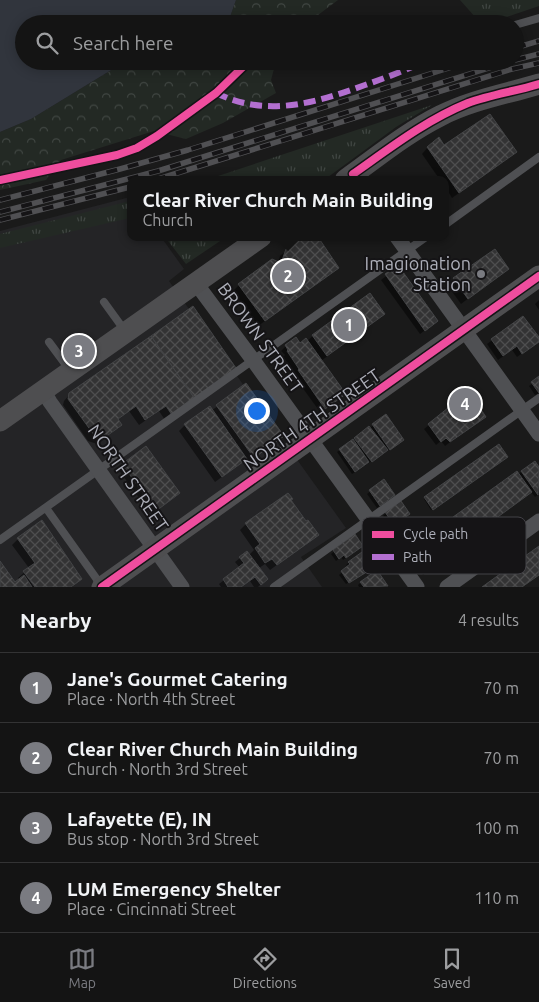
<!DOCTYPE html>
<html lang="en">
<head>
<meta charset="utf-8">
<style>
  body { margin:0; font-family:Ubuntu,sans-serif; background:#212122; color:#f1f3f6 }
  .you { position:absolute; left:256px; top:410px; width:18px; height:18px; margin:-12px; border:4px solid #fff; border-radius:50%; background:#1a73e8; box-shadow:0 0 0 8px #1a73e833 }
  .badge { display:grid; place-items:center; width:32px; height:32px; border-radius:50%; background:#7a7b81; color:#fff; font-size:16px; font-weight:700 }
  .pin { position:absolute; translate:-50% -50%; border:2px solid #fff; box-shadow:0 1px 5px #0006 }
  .popup { position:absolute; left:127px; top:176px; width:322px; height:65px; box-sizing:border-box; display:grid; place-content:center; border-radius:10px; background:#141414; filter:drop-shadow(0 1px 4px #0005); font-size:16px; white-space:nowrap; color:#9d9ea0 }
  .popup b { font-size:19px; color:#f1f3f6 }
  .popup::after { content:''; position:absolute; left:50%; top:100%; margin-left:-10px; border:10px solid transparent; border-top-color:#141414 }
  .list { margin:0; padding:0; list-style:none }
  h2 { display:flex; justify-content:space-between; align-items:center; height:65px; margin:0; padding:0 20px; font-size:21px }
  h2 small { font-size:16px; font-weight:400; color:#9d9ea0 }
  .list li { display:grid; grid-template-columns:32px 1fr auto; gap:15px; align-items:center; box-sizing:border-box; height:70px; padding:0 20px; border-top:1px solid #333334 }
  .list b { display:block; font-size:19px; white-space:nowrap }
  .list p { margin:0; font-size:16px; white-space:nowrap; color:#9d9ea0 }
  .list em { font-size:16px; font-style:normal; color:#9d9ea0 }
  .icon { flex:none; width:28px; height:28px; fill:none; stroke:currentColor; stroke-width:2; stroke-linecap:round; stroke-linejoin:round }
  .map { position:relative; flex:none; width:539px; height:587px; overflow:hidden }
  .search { position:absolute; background:#141414; box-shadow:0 2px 12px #0003; left:15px; right:15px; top:15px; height:55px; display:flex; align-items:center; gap:12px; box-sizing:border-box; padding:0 18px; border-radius:28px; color:#9d9ea0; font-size:19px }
  .sheet { height:345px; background:#141414 }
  nav { display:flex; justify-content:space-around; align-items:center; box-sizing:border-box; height:70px; border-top:1px solid #333334; background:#141414; font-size:14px; color:#9d9ea0 }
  nav a { display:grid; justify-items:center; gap:2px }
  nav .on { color:#7a7b81 }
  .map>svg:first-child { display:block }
  .built { fill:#242426 }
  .grass { fill:url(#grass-tufts) }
  .forest { fill:url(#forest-crowns) }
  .water { fill:#31353d }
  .shadow { fill:#0007 }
  .building { fill:url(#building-cross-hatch); stroke:#434446 }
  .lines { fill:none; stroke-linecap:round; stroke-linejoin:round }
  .lane { stroke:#4f5053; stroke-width:8 }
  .street { stroke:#4f5053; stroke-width:15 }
  .secondary { stroke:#4e4e50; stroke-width:21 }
  .rail-casing { stroke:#505053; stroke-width:5.5 }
  .rail { stroke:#151416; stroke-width:4; stroke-dasharray:11; stroke-linecap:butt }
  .quiet { stroke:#b36fd0; stroke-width:6; stroke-dasharray:12 6; stroke-linecap:butt }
  .cycleway-casing { stroke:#151416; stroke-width:11 }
  .cycleway { stroke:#ef4d9e; stroke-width:8 }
  .poi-dot { fill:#7a7b81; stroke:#151416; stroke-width:2 }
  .labels { text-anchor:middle; stroke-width:4; stroke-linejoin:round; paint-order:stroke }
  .poi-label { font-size:18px; fill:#adafb9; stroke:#151416; text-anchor:end }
  .street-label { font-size:18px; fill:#adafb9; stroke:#151416 }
  .key { fill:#151416; stroke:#434247; stroke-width:1 }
  .key-label { font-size:14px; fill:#adafb9 }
</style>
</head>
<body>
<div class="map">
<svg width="539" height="587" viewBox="0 0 539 587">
  <defs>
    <pattern id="grass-tufts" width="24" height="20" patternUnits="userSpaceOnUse" patternTransform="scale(1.25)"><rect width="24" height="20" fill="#232924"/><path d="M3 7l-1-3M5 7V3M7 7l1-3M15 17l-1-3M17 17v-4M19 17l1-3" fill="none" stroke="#404642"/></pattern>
    <pattern id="forest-crowns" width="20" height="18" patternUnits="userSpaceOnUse" patternTransform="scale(1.25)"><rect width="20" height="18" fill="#232924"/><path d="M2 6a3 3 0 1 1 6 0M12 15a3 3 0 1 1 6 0" fill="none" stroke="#404642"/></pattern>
    <pattern id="building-cross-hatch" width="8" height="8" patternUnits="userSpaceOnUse" patternTransform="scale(1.25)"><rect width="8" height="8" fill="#333334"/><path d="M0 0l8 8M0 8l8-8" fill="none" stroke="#4e4e4f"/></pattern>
  </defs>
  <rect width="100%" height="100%" fill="#1a1a1a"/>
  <!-- built -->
  <path class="built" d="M 130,197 L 130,237 L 161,237 L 184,269 L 169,281 L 346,528 L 301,557 L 322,587 L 0,587 L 0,231 Z"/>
  <!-- grass -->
  <path class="grass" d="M 460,0 L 539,0 L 539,6 L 489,23 L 477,19 Z
    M 432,105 L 396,127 L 324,180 L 206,180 Z
    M 130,201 L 130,218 L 0,248 L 0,234 Z
    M 165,237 L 226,237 L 186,264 Z"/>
  <!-- forest -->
  <path class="forest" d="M 236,0 L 338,0 L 306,24 L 187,24 L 194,20 L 230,17 Z
    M 126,61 L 276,61 L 271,80 L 276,93 L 223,123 L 186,139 L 154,131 L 61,160 L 46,180 L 0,190 L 0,132 L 31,119 Z"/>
  <!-- water -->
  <path class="water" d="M 0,0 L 236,0 L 230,17 L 194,20 L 187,24 L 24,24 L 24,61 L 126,61 L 31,119 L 0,132 Z"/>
  <!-- shadow -->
  <path class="shadow" d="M 428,147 L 444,147 L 515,152 L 509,158 L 452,198 L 446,188 L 446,180 L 440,180 L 422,154 Z
    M 287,250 L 337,268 L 331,274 L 258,326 L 233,291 L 239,285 L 278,263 L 280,256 Z
    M 494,251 L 507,269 L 461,304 L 448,286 Z
    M 398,267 L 432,325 L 420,334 L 381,280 Z
    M 539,300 L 539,310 L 535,304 Z
    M 383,314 L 321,361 L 340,398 L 320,412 L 294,376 L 296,374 L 283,357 L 285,355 L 281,351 L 286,346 L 299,344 L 307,341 L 313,336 Z
    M 523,317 L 539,341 L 517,357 L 512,350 L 498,360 L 487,344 Z
    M 234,368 L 165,420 L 159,411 L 139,425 L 129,411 L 117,420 L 121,425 L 114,431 L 97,444 L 88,441 L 63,405 L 64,401 L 70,394 Z
    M 539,378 L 539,393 L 535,395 L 529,386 Z
    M 246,385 L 283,436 L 247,463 L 245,460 L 215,482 L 179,431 L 185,425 L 211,411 Z
    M 468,393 L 484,417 L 445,446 L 441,441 L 436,445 L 424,429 Z
    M 386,416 L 400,442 L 352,474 L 337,452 Z
    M 506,458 L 431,510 L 424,499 L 425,498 Z
    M 534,463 L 539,469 L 539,494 L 535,497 L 531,492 L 454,548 L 440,529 Z
    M 123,465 L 179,493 L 151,514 L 118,469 Z
    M 384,481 L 391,498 L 377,508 L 367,494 Z
    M 289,500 L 317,535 L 270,570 L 265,564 L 259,568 L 262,583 L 258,587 L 254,587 L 250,581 L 241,587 L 221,587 L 219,584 L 240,568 L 235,562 L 240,558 L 249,555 L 254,550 L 240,530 L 246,524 Z
    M 386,513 L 406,517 L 391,527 L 383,516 Z
    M 354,536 L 359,549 L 343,560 L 341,557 L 336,561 L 331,554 Z
    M 18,539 L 81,579 L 72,587 L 0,587 L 0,563 L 15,583 L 20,580 L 18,578 L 29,568 L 12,545 Z
    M 410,550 L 435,566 L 423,575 L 407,553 Z
    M 349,563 L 369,570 L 346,584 L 339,575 L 348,567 L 346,565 Z
    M 361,582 L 387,586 L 385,587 L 359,587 L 358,585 Z"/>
  <!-- building -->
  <path class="building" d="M 490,114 L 517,152 L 459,193 L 427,147 L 439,137 L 444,145 Z
    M 303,237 L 318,237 L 339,268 L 265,321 L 238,284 L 272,259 L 281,263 L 286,249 Z
    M 495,249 L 509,269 L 468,299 L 453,278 Z
    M 398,265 L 438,321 L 425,331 L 385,274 Z
    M 370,293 L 385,314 L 327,356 L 312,335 Z
    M 193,306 L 236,368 L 195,399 L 151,336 Z
    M 523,316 L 539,337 L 539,342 L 522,354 L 517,346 L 503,356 L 491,339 Z
    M 151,336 L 195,399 L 172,415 L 166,406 L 145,420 L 136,406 L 118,419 L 122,425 L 104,438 L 94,435 L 68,399 L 69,393 Z
    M 296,337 L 300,343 L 306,338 L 346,394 L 325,409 L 298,370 L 299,369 L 287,351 L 288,350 L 285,345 Z
    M 539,376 L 539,393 L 531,382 Z
    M 246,383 L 284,436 L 254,458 L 216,405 Z
    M 469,391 L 486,417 L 450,442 L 446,438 L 441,442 L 428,424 Z
    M 210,406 L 247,459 L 222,477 L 184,424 Z
    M 386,414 L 404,440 L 390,450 L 372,424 Z
    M 369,426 L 388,450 L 372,462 L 354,438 Z
    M 353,439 L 369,462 L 355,472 L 339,449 Z
    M 499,444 L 508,457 L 433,510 L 424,497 Z
    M 146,446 L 180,493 L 156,511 L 122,464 Z
    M 535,461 L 539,467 L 538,495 L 521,471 Z
    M 517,471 L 532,492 L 458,546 L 442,525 Z
    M 384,479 L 395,495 L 380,506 L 369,490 Z
    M 288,493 L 293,499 L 291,500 L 306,521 L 308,520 L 319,535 L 277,565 L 272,559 L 265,563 L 255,548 L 260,544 L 245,523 Z
    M 401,501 L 410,514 L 394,525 L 385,512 Z
    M 42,520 L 82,579 L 71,587 L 35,587 L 23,571 L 35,563 L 17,538 Z
    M 355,534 L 363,546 L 346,558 L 344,555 L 339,559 L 333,550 Z
    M 422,539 L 440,564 L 426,573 L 409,549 Z
    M 539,546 L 539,575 L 522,587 L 482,587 Z
    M 247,551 L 268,579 L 261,585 L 255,577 L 241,587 L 228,587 L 223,579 L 244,563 L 239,557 Z
    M 362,552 L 373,568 L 349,583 L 341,571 L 350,564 L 348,562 Z
    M 0,561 L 15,582 L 24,575 L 32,587 L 0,587 Z
    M 377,570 L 388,586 L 364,587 L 360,582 Z"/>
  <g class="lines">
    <!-- lane -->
    <path class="lane" d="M 515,25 L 539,18
      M 446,224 L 539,157
      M 104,302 L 125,331
      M 49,342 L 69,369
      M 46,508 L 101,585
      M 0,540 L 426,237
      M 274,587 L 539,398"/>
    <!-- street -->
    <path class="street" d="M 397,237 L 539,434
      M 195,282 L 253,360 L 417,587
      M 43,390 L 50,402 L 182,587
      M 447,587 L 539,521"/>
    <!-- secondary -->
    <path class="secondary" d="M 345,180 C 376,158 406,133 440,116 C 471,100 506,94 539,84
      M 0,421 L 261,237
      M 102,587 L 539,276"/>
    <!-- rail casing -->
    <g class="rail-casing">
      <path id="rail" d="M 515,48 L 539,41
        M 515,60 L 539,54
        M 155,180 L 512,69 L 539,63
        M 0,200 L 120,169 L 188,150 L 471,61
        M 0,212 L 158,171 L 511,61
        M 0,220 L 130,187"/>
    </g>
    <!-- rail -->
    <use href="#rail" class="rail"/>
    <!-- quiet -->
    <path class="quiet" d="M 216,93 C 267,118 315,103 365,85 C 385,78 406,70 426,61"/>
    <!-- cycleway casing -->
    <g class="cycleway-casing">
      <path id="cycleway" d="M 353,174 C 390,148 426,120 468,103 C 490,95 516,91 539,84
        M 0,180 L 117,155 L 137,148 L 157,136 L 216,93 L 249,61
        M 102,587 L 539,276"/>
    </g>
    <!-- cycleway -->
    <use href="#cycleway" class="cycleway"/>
  </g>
  <!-- markers -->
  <circle class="poi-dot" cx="481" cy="274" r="5"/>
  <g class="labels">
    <!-- poi labels -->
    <g class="poi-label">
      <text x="471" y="270">Imagionation<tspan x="471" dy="21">Station</tspan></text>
    </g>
    <!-- street labels -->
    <g class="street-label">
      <text transform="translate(260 338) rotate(54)" y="6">BROWN STREET</text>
      <text transform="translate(312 420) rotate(-35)" y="6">NORTH 4TH STREET</text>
      <text transform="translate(128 478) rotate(55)" y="6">NORTH STREET</text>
    </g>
  </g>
  <!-- legend -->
  <rect x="362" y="517" width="164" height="57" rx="8" class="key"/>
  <rect x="372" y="531" width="22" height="7" fill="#ef4d9e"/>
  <rect x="372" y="554" width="22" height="6" fill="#b36fd0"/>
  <g class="key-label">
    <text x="403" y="539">Cycle path</text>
    <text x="403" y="562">Path</text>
  </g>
</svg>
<div class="you"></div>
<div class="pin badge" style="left:349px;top:325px">1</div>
<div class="pin badge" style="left:288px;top:276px">2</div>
<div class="popup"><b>Clear River Church Main Building</b>Church</div>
<div class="pin badge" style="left:79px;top:351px">3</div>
<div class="pin badge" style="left:465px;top:404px">4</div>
<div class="search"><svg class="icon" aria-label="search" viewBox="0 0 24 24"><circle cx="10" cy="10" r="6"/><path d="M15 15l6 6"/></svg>Search here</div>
</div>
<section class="sheet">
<h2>Nearby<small>4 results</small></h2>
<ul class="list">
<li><span class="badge">1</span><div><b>Jane's Gourmet Catering</b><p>Place · North 4th Street</p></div><em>70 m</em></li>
<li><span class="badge">2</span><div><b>Clear River Church Main Building</b><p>Church · North 3rd Street</p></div><em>70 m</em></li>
<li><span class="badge">3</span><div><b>Lafayette (E), IN</b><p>Bus stop · North 3rd Street</p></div><em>100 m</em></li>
<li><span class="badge">4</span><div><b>LUM Emergency Shelter</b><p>Place · Cincinnati Street</p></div><em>110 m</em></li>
</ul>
</section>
<nav>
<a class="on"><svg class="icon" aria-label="map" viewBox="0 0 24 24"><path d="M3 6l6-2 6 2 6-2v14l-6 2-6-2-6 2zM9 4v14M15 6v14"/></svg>Map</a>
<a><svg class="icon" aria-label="directions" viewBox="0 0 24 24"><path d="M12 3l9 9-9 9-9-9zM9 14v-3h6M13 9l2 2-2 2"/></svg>Directions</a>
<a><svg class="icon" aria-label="saved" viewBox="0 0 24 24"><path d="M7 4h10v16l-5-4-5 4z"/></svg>Saved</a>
</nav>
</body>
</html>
